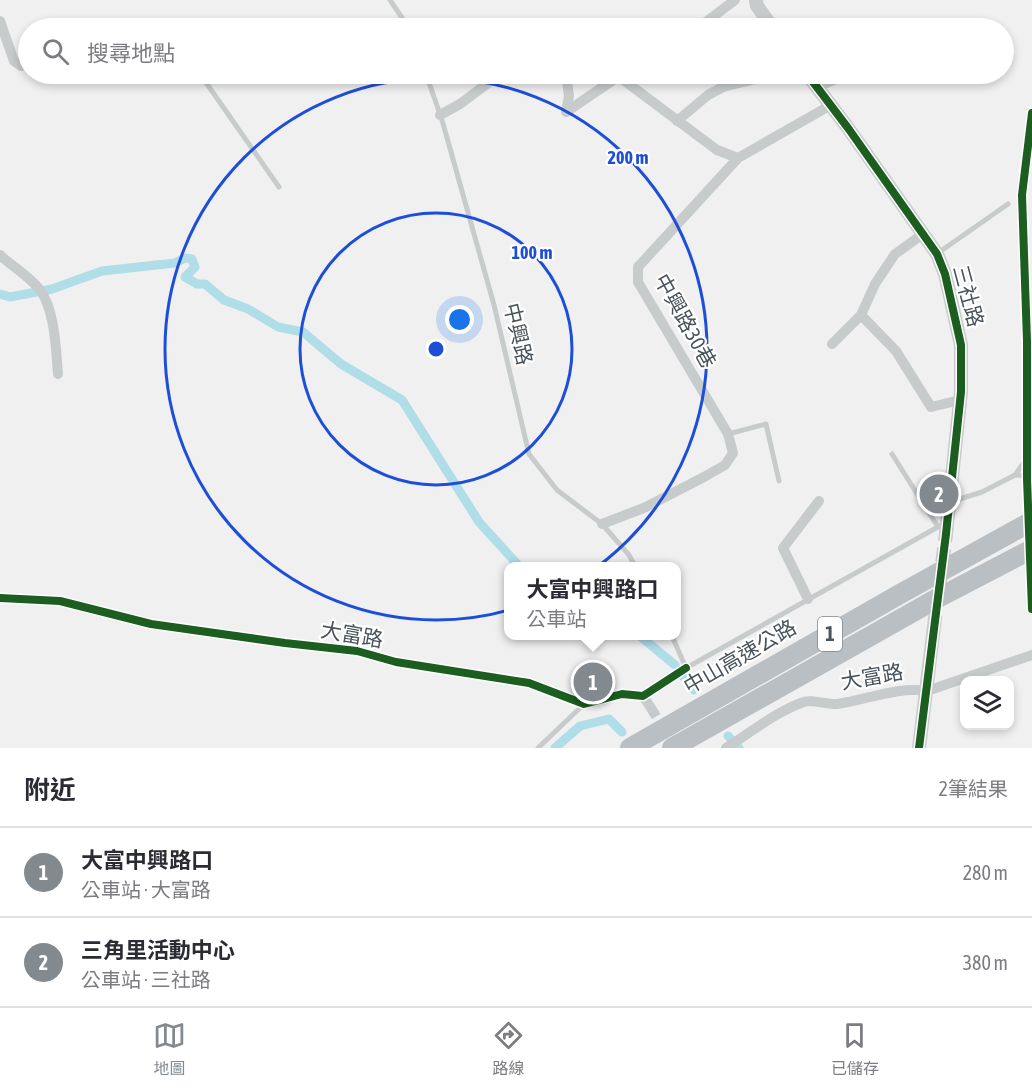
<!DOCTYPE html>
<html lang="zh-TW">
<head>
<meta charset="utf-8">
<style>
  body { margin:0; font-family:"Asap Condensed","Noto Sans TC",sans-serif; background:#f7f7f7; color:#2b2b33 }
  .controls { position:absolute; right:18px; bottom:18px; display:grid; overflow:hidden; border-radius:12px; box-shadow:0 3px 9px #0003 }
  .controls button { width:54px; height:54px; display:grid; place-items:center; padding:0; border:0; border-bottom:2px solid #e1e1e2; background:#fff; color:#2b2b33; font:30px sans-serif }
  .you { position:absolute; left:460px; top:320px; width:21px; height:21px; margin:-15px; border:4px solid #fff; border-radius:50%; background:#1a73e8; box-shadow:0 0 0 9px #1a73e833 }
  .badge { display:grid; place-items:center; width:39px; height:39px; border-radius:50%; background:#838a8f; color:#fff; font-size:20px; font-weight:700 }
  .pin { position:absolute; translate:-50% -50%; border:3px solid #fff; box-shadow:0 2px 6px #0006 }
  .popup { position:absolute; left:504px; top:562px; width:177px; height:78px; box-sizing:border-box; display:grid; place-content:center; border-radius:12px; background:#fff; filter:drop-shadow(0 2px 4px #0005); font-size:20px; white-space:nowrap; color:#7c7c81 }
  .popup b { font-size:22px; color:#2b2b33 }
  .popup::after { content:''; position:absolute; left:50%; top:100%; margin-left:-12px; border:12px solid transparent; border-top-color:#fff }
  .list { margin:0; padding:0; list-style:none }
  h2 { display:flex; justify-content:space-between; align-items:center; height:78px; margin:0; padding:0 24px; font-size:26px }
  h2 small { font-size:20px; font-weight:400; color:#7c7c81 }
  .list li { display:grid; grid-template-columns:39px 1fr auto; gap:18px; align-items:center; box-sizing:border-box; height:90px; padding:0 24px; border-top:2px solid #e1e1e2 }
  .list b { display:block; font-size:22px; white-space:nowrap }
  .list p { margin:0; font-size:20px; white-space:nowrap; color:#7c7c81 }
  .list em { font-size:20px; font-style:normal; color:#7c7c81 }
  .icon { flex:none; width:33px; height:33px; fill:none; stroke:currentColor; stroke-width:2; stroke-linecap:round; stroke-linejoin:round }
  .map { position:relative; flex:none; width:1032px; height:748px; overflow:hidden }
  .search { position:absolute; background:#fff; box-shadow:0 3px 9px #0003; left:18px; right:18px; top:18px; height:66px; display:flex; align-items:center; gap:15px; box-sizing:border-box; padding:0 21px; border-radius:33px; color:#7c7c81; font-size:22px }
  .sheet { height:258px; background:#fff }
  nav { display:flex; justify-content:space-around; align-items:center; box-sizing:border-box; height:84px; border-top:2px solid #e1e1e2; background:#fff; font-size:16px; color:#7c7c81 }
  nav a { display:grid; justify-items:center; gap:3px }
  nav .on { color:#838a8f }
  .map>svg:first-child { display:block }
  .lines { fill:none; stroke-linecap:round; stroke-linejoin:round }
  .canal { stroke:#afdde8; stroke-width:9 }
  .minor-tunnel { stroke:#c6c9cb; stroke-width:10; stroke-dasharray:10 5; stroke-linecap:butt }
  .tertiary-tunnel { stroke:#c6c9cb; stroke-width:14; stroke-dasharray:14 7; stroke-linecap:butt }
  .service { stroke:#c8cbcc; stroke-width:5 }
  .minor { stroke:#c8cbcc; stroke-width:10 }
  .tertiary { stroke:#c8cbcc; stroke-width:14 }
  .motorway { stroke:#babfc3; stroke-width:20 }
  .cycleway-casing { stroke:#fff; stroke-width:11 }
  .cycleway { stroke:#1b5e20; stroke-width:8 }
  .ring { fill:none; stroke:#1d4ed8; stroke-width:3 }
  .labels { text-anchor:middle; stroke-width:4.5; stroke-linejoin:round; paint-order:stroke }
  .shield { fill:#fff; stroke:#80878c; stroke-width:1.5 }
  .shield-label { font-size:20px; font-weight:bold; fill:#49535b }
  .street-label { font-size:21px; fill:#49535b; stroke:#fff }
  .centre { fill:#1d4ed8; stroke:#fff; stroke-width:3 }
  .ring-label { font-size:18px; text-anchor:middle; font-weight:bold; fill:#1d4ed8; stroke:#fff; stroke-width:4.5; stroke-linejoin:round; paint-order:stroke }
</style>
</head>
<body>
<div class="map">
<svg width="1032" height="748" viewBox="0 0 1032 748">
  <rect width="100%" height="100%" fill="#f0f0f0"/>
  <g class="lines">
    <!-- canal -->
    <path class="canal" d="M 0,294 L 10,297 L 52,289 L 102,271 L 175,263 L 185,258 L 192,259 L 195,267 L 185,277 L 197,284 L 205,284 L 224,300 L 248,309 L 278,327 L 303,332 L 341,364 L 402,400 L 479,522 L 519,566
      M 640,636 L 675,665
      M 683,676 L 694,690
      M 728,736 L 739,748
      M 555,748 L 580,726 L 609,719 L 622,732"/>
    <!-- minor-tunnel -->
    <path class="minor-tunnel" d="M 651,708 L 665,731"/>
    <!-- tertiary-tunnel -->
    <path class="tertiary-tunnel" d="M 937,604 L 946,534"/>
    <!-- service -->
    <path class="service" d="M 390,0 L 409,28
      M 200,74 L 279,187
      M 426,74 L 442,120 L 494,305 L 529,454 L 557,490 L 602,524 L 629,555 L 635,566
      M 821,89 C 849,71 884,76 916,76 L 924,74
      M 938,253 L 1008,204
      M 728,434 L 766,424 L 779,481
      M 892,454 L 938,527
      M 1015,475 L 1032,476
      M 950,502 L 982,492 L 1015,475 L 1032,451
      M 672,636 L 686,668 L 945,523
      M 538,748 L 583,705"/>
    <!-- minor -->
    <path class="minor" d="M 0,21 L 14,61 L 21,66 L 28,64
      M 698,28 L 735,0
      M 566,74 L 569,96 L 566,112
      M 618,76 L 717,150 L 738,158
      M 566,112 L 622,74
      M 440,115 L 460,104 L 500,74
      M 677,121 L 708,95 L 723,87 L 763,77 L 765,74
      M 0,255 C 12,266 30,277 40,290 C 55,310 56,350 58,374
      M 861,315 L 875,284 L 895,254 L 923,234
      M 832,344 L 861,315 L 896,351 L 931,407 L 960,400
      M 602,524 L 646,507 L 704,477 L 725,465 L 733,453 L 728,434 L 638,282 L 638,267 L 738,158 L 831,105
      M 0,598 L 60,601 L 151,624 L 285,643 L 357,651 L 396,662 L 529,683 L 584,704 L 622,694 L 643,696 L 686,668
      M 808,599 L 783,548 L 819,501
      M 643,696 L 651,708
      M 726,748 C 750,733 774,713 801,703 C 811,698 826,705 837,704 C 867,700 898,686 927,691 L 1032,655"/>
    <!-- tertiary -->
    <path class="tertiary" d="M 756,0 L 757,6 L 773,28
      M 807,74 L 848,128 L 923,234 L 937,254 L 945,274 L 961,345 L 961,392 L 946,534
      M 919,748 L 935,618"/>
    <!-- motorway -->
    <path class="motorway" d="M 630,748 L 900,594 L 1032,521
      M 672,748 L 936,599 L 1032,549"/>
    <!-- cycleway casing -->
    <g class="cycleway-casing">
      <path id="cycleway" d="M 807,74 L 848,128 L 937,254 L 945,274 L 961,345 L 961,392 L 946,534 L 919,748
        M 1032,113 L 1022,195 L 1027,341 L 1027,479 L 1032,609
        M 0,598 L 60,601 L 151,624 L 285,643 L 357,651 L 396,662 L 529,683 L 584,704 L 622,694 L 643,696 L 686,668"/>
    </g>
    <!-- cycleway -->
    <use href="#cycleway" class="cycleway"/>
  </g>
  <!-- distance rings -->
  <g class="ring">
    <circle cx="436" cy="349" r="136"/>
    <circle cx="436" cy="349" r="271"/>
  </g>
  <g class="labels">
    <!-- shield labels -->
    <rect class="shield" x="818" y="617" width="24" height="34" rx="4.5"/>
    <g class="shield-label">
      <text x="830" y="641">1</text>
    </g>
    <!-- street labels -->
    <g class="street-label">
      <text transform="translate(968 296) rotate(75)" y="7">三社路</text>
      <text transform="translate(685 321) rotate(61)" y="7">中興路30巷</text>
      <text transform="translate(518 334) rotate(77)" y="7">中興路</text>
      <text transform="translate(352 635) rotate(10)" y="7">大富路</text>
      <text transform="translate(740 657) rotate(-30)" y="7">中山高速公路</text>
      <text transform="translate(872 677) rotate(-10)" y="7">大富路</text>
    </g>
  </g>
  <circle cx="436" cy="349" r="9" class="centre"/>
  <g class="ring-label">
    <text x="628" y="164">200 m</text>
    <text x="532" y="259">100 m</text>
  </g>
</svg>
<div class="controls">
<button><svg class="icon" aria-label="layers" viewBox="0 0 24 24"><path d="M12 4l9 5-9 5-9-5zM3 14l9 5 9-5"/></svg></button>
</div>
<div class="you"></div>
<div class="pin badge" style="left:593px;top:682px">1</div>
<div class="popup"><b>大富中興路口</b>公車站</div>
<div class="pin badge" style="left:939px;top:494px">2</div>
<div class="search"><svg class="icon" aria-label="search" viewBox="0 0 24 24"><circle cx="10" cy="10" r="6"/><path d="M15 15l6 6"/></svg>搜尋地點</div>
</div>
<section class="sheet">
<h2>附近<small>2筆結果</small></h2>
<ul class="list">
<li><span class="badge">1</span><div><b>大富中興路口</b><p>公車站 · 大富路</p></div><em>280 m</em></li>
<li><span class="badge">2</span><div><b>三角里活動中心</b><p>公車站 · 三社路</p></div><em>380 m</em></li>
</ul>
</section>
<nav>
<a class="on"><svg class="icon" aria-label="map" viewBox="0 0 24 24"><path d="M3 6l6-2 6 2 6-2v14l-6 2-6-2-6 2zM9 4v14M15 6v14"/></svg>地圖</a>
<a><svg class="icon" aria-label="directions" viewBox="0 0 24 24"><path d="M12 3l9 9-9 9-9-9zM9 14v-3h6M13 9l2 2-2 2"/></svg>路線</a>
<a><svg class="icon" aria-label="saved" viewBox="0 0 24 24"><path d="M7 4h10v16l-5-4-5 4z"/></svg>已儲存</a>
</nav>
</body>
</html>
